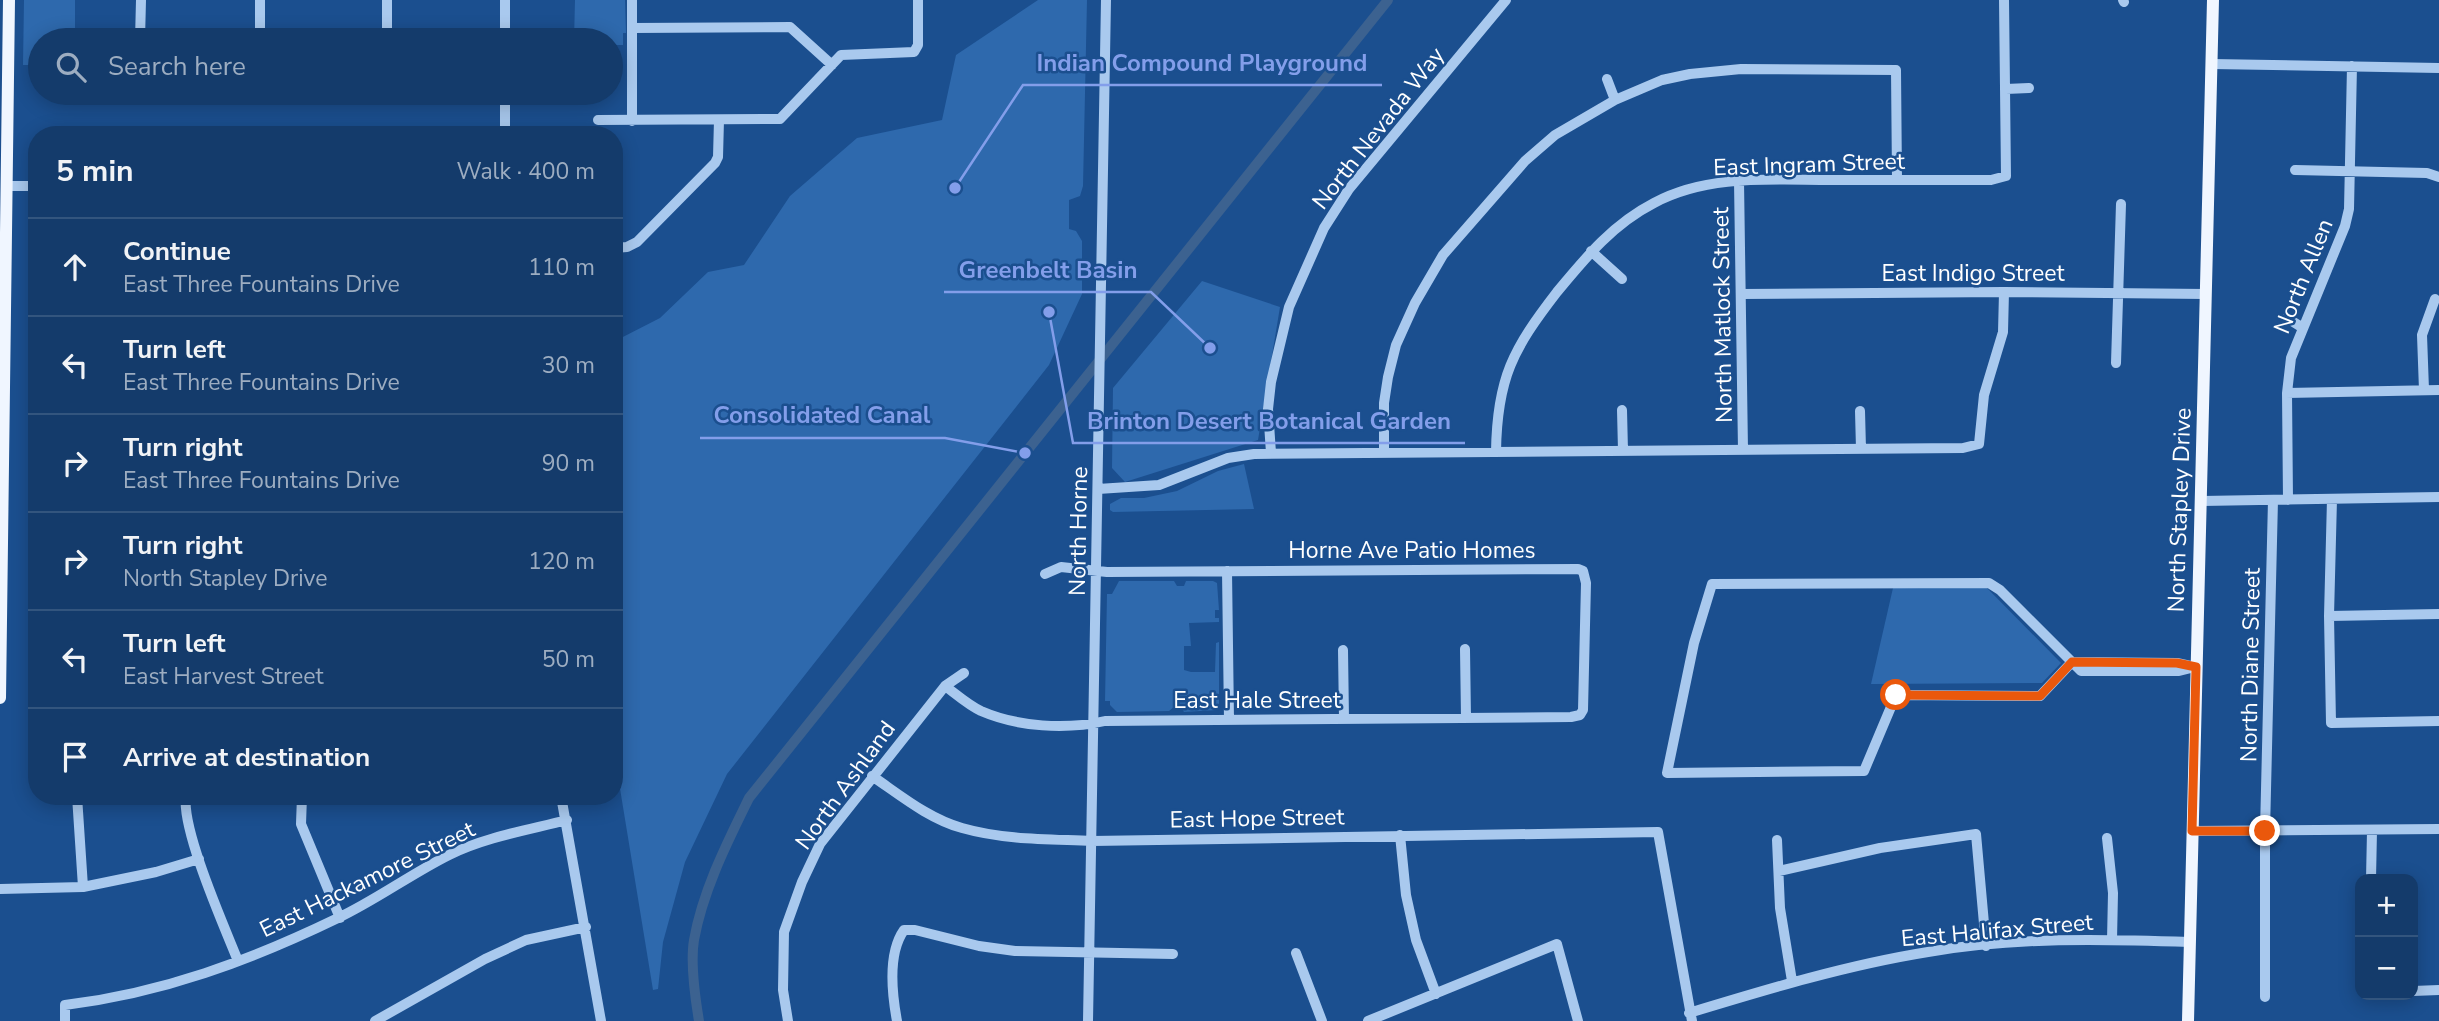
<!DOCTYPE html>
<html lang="en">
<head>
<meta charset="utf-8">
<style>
  body { margin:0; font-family:"Nunito Sans",sans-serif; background:#214673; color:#f1f3f6 }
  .controls { position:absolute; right:21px; bottom:21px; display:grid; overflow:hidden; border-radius:14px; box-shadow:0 4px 18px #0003 }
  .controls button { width:63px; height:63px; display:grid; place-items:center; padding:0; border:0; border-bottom:2px solid #33557e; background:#143b6b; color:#f1f3f6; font:35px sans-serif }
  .stop { position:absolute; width:21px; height:21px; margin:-16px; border:5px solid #ea580c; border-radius:50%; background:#fff }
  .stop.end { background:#ea580c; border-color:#fff; box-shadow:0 2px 7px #0008 }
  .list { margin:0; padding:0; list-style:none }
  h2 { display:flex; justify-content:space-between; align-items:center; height:91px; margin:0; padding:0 28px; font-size:30px }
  h2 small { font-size:23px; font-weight:400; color:#9dadc1 }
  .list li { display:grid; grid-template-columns:46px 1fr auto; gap:21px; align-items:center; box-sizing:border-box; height:98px; padding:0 28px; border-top:2px solid #33557e }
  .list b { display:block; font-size:26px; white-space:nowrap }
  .list p { margin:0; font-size:23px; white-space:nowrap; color:#9dadc1 }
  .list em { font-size:23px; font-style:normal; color:#9dadc1 }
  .icon { flex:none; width:38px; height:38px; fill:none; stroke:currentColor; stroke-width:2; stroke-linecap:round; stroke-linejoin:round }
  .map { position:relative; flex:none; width:2439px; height:1021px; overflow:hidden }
  .search { position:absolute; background:#143b6b; box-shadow:0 4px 18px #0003; left:28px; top:28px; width:595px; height:77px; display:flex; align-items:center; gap:18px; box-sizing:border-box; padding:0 24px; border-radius:38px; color:#9dadc1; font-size:26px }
  .panel { position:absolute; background:#143b6b; box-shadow:0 4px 18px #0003; left:28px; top:126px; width:595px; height:679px; border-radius:28px }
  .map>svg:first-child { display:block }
  .green { fill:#2e69ad }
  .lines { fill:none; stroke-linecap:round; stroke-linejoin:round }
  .canal { stroke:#3c6290; stroke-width:10 }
  .minor { stroke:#a9c9ee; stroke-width:10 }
  .major { stroke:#f0f6ff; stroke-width:12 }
  .route { stroke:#ea580c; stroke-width:9 }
  .labels { text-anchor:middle; stroke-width:5; stroke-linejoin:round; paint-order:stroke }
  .street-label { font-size:23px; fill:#fff; stroke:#1b4f8f }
  .leader { fill:none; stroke:#839eea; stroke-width:2.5 }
  .callout-dot { fill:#839eea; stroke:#1b4f8f; stroke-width:2.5 }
  .callout-label { font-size:24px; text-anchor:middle; font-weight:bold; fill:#839eea; stroke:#1b4f8f; stroke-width:5; stroke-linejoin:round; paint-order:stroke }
</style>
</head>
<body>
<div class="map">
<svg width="2439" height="1021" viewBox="0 0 2439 1021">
  <rect width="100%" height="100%" fill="#1b4f8f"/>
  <!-- green -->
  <path class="green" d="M 24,0 L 75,0 L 75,40 L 40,40 L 40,65 L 23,65 Z
    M 575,0 L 625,0 L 626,33 L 623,33 L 623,45 L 611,45 L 611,40 L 574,40 Z
    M 1038,0 L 1087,0 L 1083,186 L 1080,196 L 1069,200 L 1069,229 L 1076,231 L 1082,241 L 1082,294 L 1049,365 L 727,774 L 685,862 L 663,942 L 658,989 L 653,990 L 614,752 L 614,344 L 617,340 L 660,318 L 708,272 L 744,265 L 790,196 L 857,138 L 942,120 L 956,55 Z
    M 1202,281 L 1280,307 L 1258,440 L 1125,482 L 1112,468 L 1113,388 Z
    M 1244,464 L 1254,509 L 1113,512 L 1110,510 L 1110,504 L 1121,498 L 1144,498 L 1177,491 L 1218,471 Z
    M 1119,581 L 1174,581 L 1177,586 L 1184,586 L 1186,581 L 1213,581 L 1217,583 L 1219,610 L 1215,610 L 1215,618 L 1219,618 L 1219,622 L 1189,623 L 1191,646 L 1184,646 L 1184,670 L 1191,672 L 1215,672 L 1216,643 L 1219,642 L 1219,707 L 1217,710 L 1184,712 L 1180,706 L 1175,706 L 1169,711 L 1117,712 L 1110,705 L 1110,701 L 1105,701 L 1107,594 L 1112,594 Z
    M 1893,588 L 1987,588 L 2061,663 L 2042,683 L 1871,684 Z"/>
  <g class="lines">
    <!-- canal -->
    <path class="canal" d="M 699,1021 C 695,997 690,964 694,940 C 703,890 727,843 749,798 L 1388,0"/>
    <!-- minor -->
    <path class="minor" d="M 260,0 L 260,40
      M 505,0 L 505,40
      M 632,0 L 632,121
      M 2123,0 L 2124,2
      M 632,28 L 790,27 L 832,65
      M 140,40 L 141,0
      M 387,40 L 387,0
      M 2212,64 L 2439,68
      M 1607,79 L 1615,100
      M 2006,89 L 2029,88
      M 505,93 L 505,135
      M 139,95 L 139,93
      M 598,120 L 780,119 L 841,55 L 914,52 L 918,45 L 918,0
      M 2295,170 L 2427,173 L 2439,177
      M 1739,181 L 1743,450
      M 7,186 L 37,186
      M 614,248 L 627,247 L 637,242 L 715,163 L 718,157 L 719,120
      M 1591,251 L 1622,279
      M 1741,294 L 2004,292 L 2206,294
      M 2287,318 L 2303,328
      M 2116,363 L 2121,204
      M 2424,390 L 2422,335 L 2435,299
      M 2287,393 L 2439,390
      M 1622,410 L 1623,451
      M 1860,411 L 1861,449
      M 33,439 L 37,439
      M 1384,452 L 1384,403 L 1388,377 L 1396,345 L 1415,303 L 1443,255 L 1525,161 L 1555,135 L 1615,100 L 1662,80 L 1690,74 L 1741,69 L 1896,70 L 1897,180
      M 1496,452 C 1497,378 1513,349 1557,292 C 1586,257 1613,224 1654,203 C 1708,174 1772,180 1831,180 C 1884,180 1938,180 1991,180 L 2006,176 L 2004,0
      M 1271,453 L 1268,409 L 1271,382 L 1289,307 L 1324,228 L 1349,189 L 1506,0
      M 1098,489 L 1159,485 L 1228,458 L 1254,454 L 1963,448 L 1979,444 L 1984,395 L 2003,332 L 2004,292
      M 2332,499 L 2329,616 L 2331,723 L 2439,721
      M 2288,500 L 2287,393 L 2291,358 L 2345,226 L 2349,209 L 2352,66
      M 2202,501 L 2439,497
      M 1227,571 L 1229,720
      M 2329,616 L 2439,614
      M 1465,649 L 1466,718
      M 1343,650 L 1344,719
      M 2195,667 L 2177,663 L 2072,662 L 2040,696 L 1896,695 L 1864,771 L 1667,773 L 1694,643 L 1712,584 L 1989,583 L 2000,590 L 2081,671 L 2179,671 L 2195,667
      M 945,686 C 956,694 968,705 981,711 C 1018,727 1066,730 1105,721 L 1571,717 L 1580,715 L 1583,710 L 1586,583 L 1583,571 L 1578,569 L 1107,572 L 1061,567 L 1045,574
      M 872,776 C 900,795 929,819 962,828 C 1004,840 1048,839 1092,841 L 1658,832 L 1692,1021
      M 77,796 L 83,887
      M 186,796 C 181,829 224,926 238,961
      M 302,796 L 301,824 L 340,918
      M 561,796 L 601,1021
      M 2192,831 L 2439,829
      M 1400,835 L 1406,895 L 1416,940 L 1436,994
      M 2107,838 L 2113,893 L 2112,940
      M 1777,840 L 1780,908 L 1792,981
      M 1779,871 L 1880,848 L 1976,834 L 1986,946
      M 2371,879 L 2372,831
      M 0,889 L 83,887 L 156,872 L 199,859
      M 1296,953 L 1322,1021
      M 2413,991 L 2439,990
      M 2265,997 L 2265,831 L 2273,500
      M 1689,1013 C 1768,989 1847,965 1928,952 C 2014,937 2103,939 2190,942
      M 65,1021 L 65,1005 C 163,993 249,961 338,918 C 376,900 411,874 449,855 C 485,837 528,830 567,820
      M 375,1021 L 485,959 L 526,940 L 586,927
      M 788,1021 L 783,990 L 784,932 L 802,882 L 820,844 L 945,686 L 964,673
      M 897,1021 C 892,994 887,954 904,930 L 915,930 L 979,946 L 1015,951 L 1173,954
      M 1088,1021 L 1106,0
      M 1368,1021 L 1557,944 L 1578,1021"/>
    <!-- major -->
    <path class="major" d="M 0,698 L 9,0
      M 2188,1021 L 2213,0"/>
  </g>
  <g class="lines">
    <!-- route -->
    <path class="route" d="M 1896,695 L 2040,696 L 2072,662 L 2177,663 L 2196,667 L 2192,831 L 2265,831"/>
  </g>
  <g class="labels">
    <!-- street labels -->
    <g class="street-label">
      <text transform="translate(1378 128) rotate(-52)" y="8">North Nevada Way</text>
      <text transform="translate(1809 164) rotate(-2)" y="8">East Ingram Street</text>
      <text x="1973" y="281">East Indigo Street</text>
      <text transform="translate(2303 276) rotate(-68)" y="8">North Allen</text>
      <text transform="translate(1722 315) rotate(-91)" y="8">North Matlock Street</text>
      <text transform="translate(2179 510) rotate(-88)" y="8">North Stapley Drive</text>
      <text transform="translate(1078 531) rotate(-89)" y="8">North Horne</text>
      <text x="1412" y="558">Horne Ave Patio Homes</text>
      <text transform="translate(2250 665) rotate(-89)" y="8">North Diane Street</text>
      <text x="1257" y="708">East Hale Street</text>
      <text transform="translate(845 785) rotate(-54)" y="8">North Ashland</text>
      <text transform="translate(1257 818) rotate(-1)" y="8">East Hope Street</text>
      <text transform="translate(367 879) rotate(-26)" y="8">East Hackamore Street</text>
      <text transform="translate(1997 930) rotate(-5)" y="8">East Halifax Street</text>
    </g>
  </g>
  <!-- callouts -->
  <path class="leader" d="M955 188L1023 85H1382M1210 348L1151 292H944M1025 453L945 438H700M1049 312L1073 443H1465"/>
  <g class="callout-dot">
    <circle cx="955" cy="188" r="7"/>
    <circle cx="1210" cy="348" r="7"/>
    <circle cx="1025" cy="453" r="7"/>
    <circle cx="1049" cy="312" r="7"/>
  </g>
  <g class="callout-label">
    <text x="1202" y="71">Indian Compound Playground</text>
    <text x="1048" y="278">Greenbelt Basin</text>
    <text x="822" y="423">Consolidated Canal</text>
    <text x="1269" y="429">Brinton Desert Botanical Garden</text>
  </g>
</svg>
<div class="controls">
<button>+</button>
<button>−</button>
</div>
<div class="stop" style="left:1896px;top:695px"></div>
<div class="stop end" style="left:2265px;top:831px"></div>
<div class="search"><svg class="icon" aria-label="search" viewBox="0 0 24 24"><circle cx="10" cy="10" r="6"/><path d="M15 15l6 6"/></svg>Search here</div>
<section class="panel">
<h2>5 min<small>Walk · 400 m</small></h2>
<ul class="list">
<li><svg class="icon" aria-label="ahead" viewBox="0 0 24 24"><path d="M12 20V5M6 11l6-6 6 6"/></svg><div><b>Continue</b><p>East Three Fountains Drive</p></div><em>110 m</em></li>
<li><svg class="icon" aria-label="left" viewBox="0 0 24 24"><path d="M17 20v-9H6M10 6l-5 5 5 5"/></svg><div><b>Turn left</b><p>East Three Fountains Drive</p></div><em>30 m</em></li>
<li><svg class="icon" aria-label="right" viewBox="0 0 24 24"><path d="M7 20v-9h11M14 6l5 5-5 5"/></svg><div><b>Turn right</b><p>East Three Fountains Drive</p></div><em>90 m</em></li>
<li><svg class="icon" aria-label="right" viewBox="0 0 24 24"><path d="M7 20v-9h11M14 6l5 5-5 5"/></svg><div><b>Turn right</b><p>North Stapley Drive</p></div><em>120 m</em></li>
<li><svg class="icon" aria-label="left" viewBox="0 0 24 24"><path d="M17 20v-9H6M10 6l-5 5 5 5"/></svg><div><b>Turn left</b><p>East Harvest Street</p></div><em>50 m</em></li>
<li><svg class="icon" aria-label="arrive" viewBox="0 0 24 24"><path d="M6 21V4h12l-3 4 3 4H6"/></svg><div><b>Arrive at destination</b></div></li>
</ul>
</section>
</div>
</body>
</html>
